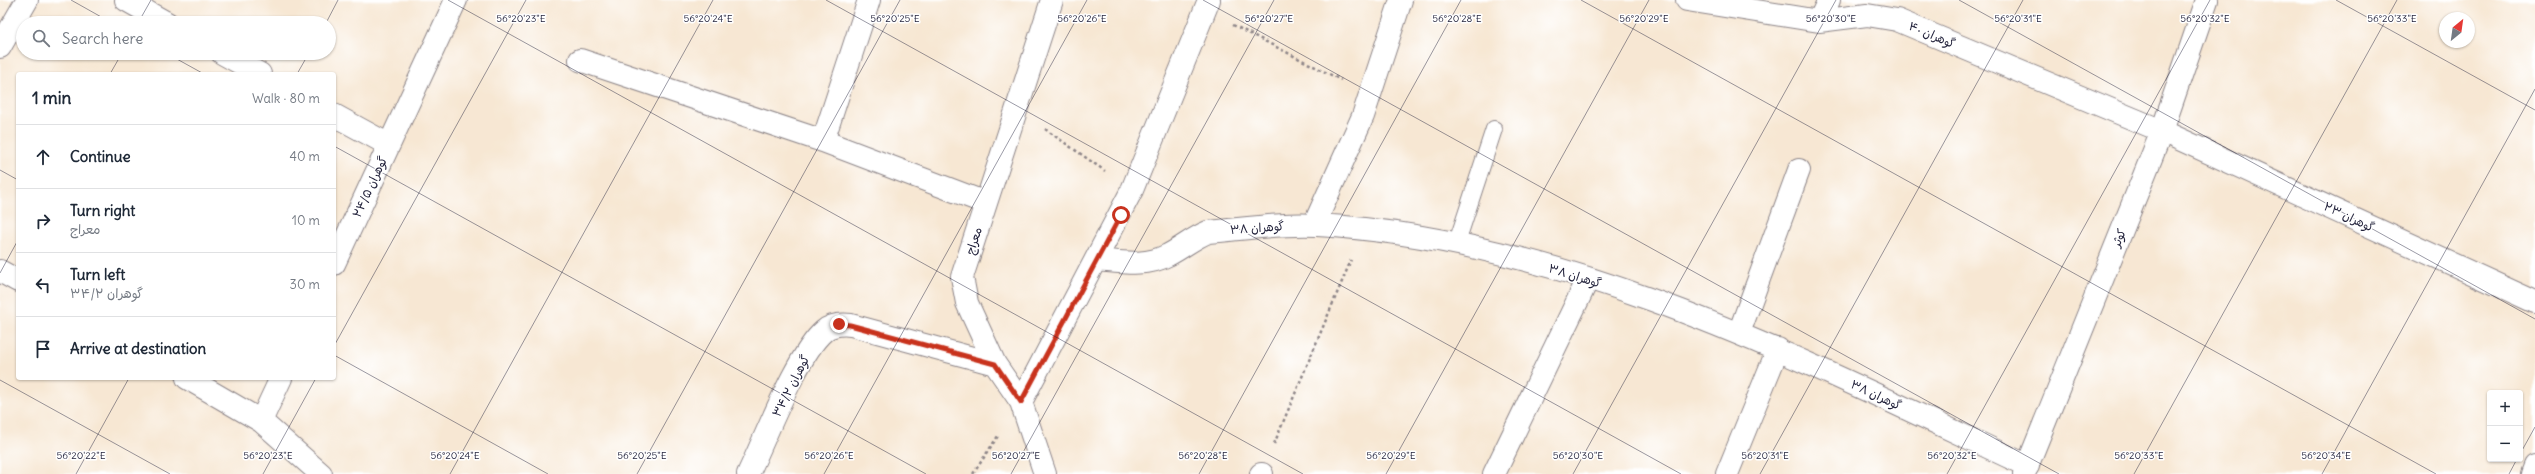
<!DOCTYPE html>
<html lang="en">
<head>
<meta charset="utf-8">
<style>
  body { margin:0; font-family:Delius,"Playpen Sans Arabic",sans-serif; background:#f6f6f7; color:#1f2937 }
  .controls { position:absolute; right:12px; bottom:12px; display:grid; overflow:hidden; border-radius:4px; box-shadow:0 1px 3px #0004 }
  .controls button { width:36px; height:36px; display:grid; place-items:center; padding:0; border:0; border-bottom:1px solid #e0e1e3; background:#fff; color:#1f2937; font:20px sans-serif }
  .compass { position:absolute; left:2439px; top:12px; width:36px; height:36px; border-radius:50%; background:#fff; box-shadow:0 1px 3px #0004; rotate:29deg }
  .stop { position:absolute; width:12px; height:12px; margin:-9px; border:3px solid #c8321e; border-radius:50%; background:#fff }
  .stop.end { background:#c8321e; border-color:#fff; box-shadow:0 1px 4px #0008 }
  .list { margin:0; padding:0; list-style:none }
  h2 { display:flex; justify-content:space-between; align-items:center; height:52px; margin:0; padding:0 16px; font-size:17px }
  h2 small { font-size:13px; font-weight:400; color:#747a83 }
  .list li { display:grid; grid-template-columns:26px 1fr auto; gap:12px; align-items:center; box-sizing:border-box; height:64px; padding:0 16px; border-top:1px solid #e0e1e3 }
  .list b { display:block; font-size:15px; white-space:nowrap }
  .list p { margin:0; font-size:13px; white-space:nowrap; color:#747a83 }
  .list em { font-size:13px; font-style:normal; color:#747a83 }
  .icon { flex:none; width:22px; height:22px; fill:none; stroke:currentColor; stroke-width:2; stroke-linecap:round; stroke-linejoin:round }
  .map { position:relative; flex:none; width:2535px; height:474px; overflow:hidden }
  .search { position:absolute; background:#fff; box-shadow:0 1px 3px #0004; left:16px; top:16px; width:320px; height:44px; display:flex; align-items:center; gap:10px; box-sizing:border-box; padding:0 14px; border-radius:22px; color:#747a83; font-size:15px }
  .panel { position:absolute; background:#fff; box-shadow:0 1px 3px #0004; left:16px; top:72px; width:320px; height:308px; border-radius:4px }
  .map>svg:first-child { display:block }
  .lines { fill:none; stroke-linecap:round; stroke-linejoin:round }
  .service-casing { stroke:#8c8487; stroke-width:18 }
  .minor-casing { stroke:#8c8487; stroke-width:24 }
  .tertiary-casing { stroke:#8c8487; stroke-width:24 }
  .path { stroke:#8c8487; stroke-width:2.5; stroke-dasharray:3 3; stroke-linecap:butt }
  .service { stroke:#fff; stroke-width:16 }
  .minor { stroke:#fff; stroke-width:22 }
  .tertiary { stroke:#fff; stroke-width:22 }
  .route { stroke:#c8321e; stroke-width:5 }
  .ticks { fill:none; stroke:#22223b; stroke-width:1; stroke-opacity:0.45 }
  .labels { text-anchor:middle; stroke-width:3; stroke-linejoin:round; paint-order:stroke }
  .street-label { font-size:12px; fill:#22223b; stroke:#fff }
  .ticks-label { font-size:10px; text-anchor:middle; fill:#22223b; stroke:#fff; stroke-width:3; stroke-linejoin:round; paint-order:stroke }
</style>
</head>
<body>
<div class="map">
<svg width="2535" height="474" viewBox="0 0 2535 474">
  <rect width="100%" height="100%" fill="#fff"/>
  <filter id="ink" filterUnits="userSpaceOnUse"><feTurbulence type="fractalNoise" baseFrequency=".025" numOctaves="2"/><feDisplacementMap in="SourceGraphic" scale="8" xChannelSelector="R" yChannelSelector="G"/><feConvolveMatrix kernelMatrix="1 2 1 2 8 2 1 2 1" color-interpolation-filters="sRGB"/></filter>
  <filter id="wash" filterUnits="userSpaceOnUse"><feTurbulence type="fractalNoise" baseFrequency=".012" numOctaves="4" result="noise"/><feDisplacementMap in="SourceGraphic" scale="16" xChannelSelector="R" yChannelSelector="G"/><feGaussianBlur stdDeviation="0.9" result="paint"/><feColorMatrix in="noise" values="0 0 0 0 0 0 0 0 0 0 0 0 0 0 0 0 0 1.4 0 .05"/><feComposite in="paint" operator="in"/></filter>
  <g filter="url(#wash)">
    <rect width="100%" height="100%" fill="#f7e7d3"/>
  </g>
  <g filter="url(#ink)">
    <g class="lines">
      <!-- service casing -->
      <g class="service-casing">
        <path id="service" d="M 1457,242 L 1494,129"/>
      </g>
      <!-- minor casing -->
      <g class="minor-casing">
        <path id="minor" d="M 126,0 L 167,23
          M 1687,0 L 1819,21 L 1867,15 L 1897,20 L 2162,131 L 2535,302
          M 1819,21 L 1829,0
          M 0,47 L 27,0
          M 222,53 L 260,74
          M 580,60 L 823,141 L 869,0
          M 334,115 L 389,145 L 334,264
          M 823,141 L 986,203
          M 389,145 L 456,0
          M 1314,225 L 1363,116 L 1401,0
          M 1097,260 C 1121,262 1146,267 1168,255 C 1182,248 1193,238 1208,232 C 1243,229 1281,223 1317,225 C 1568,239 1804,361 2028,466
          M 0,271 L 18,281
          M 1739,333 L 1799,170
          M 187,378 L 261,421 L 321,474
          M 1021,402 L 1132,190 L 1209,0
          M 261,421 L 281,378
          M 748,474 C 765,439 797,354 824,331 C 832,324 842,324 851,325 L 995,364
          M 1045,474 L 1021,402 L 995,364 L 967,303 L 962,277 L 1052,0
          M 1261,474 L 1262,474
          M 1494,474 L 1588,279
          M 1727,474 L 1778,349
          M 2532,474 L 2535,466"/>
      </g>
      <!-- tertiary casing -->
      <g class="tertiary-casing">
        <path id="tertiary" d="M 2024,474 L 2162,131 L 2207,0"/>
      </g>
      <!-- path -->
      <path class="path" d="M 1233,25 L 1341,80
        M 1045,129 L 1105,171
        M 1274,444 L 1351,260
        M 973,474 L 998,436"/>
      <!-- service -->
      <use href="#service" class="service"/>
      <!-- minor -->
      <use href="#minor" class="minor"/>
      <!-- tertiary -->
      <use href="#tertiary" class="tertiary"/>
    </g>
  </g>
  <g class="lines" filter="url(#ink)">
    <!-- route -->
    <path class="route" d="M 839,324 L 850,325 L 995,364 L 1021,402 L 1121,215"/>
  </g>
  <!-- ticks -->
  <path class="ticks" d="M 71,0 L 112,23M 448,0 L 1303,474M 826,0 L 1681,474M 1203,0 L 2059,474M 1581,0 L 2436,474M 1959,0 L 2535,319M 2336,0 L 2535,110M 138,23 L 151,0M 326,23 L 338,0M 166,53 L 204,74M 110,74 L 122,53M 297,74 L 309,53M 334,146 L 926,474M 0,170 L 18,180M 0,273 L 18,240M 334,346 L 526,0M 334,355 L 548,474M 0,380 L 170,474M 2520,454 L 2535,427M 76,474 L 129,378M 263,474 L 316,378M 450,474 L 713,0M 637,474 L 900,0M 824,474 L 1087,0M 1011,474 L 1274,0M 1199,474 L 1461,0M 1386,474 L 1649,0M 1573,474 L 1836,0M 1760,474 L 2023,0M 1947,474 L 2210,0M 2134,474 L 2397,0M 2322,474 L 2535,89M 2509,474 L 2517,459"/>
  <g class="labels">
    <!-- street labels -->
    <g class="street-label">
      <text transform="translate(1932 35) rotate(23)" y="4">گوهران ۴۰</text>
      <text transform="translate(370 187) rotate(-65)" y="4">گوهران ۲۴/۵</text>
      <text transform="translate(2349 217) rotate(25)" y="4">گوهران ۲۳</text>
      <text transform="translate(1257 228) rotate(-4)" y="4">گوهران ۳۸</text>
      <text transform="translate(2119 238) rotate(-68)" y="4">کوثر</text>
      <text transform="translate(974 241) rotate(-72)" y="4">معراج</text>
      <text transform="translate(1575 276) rotate(17)" y="4">گوهران ۳۸</text>
      <text transform="translate(791 386) rotate(-63)" y="4">گوهران ۳۴/۲</text>
      <text transform="translate(1876 395) rotate(25)" y="4">گوهران ۳۸</text>
    </g>
  </g>
  <g class="ticks-label">
    <text x="521" y="22">56°20'23"E</text>
    <text x="708" y="22">56°20'24"E</text>
    <text x="895" y="22">56°20'25"E</text>
    <text x="1082" y="22">56°20'26"E</text>
    <text x="1269" y="22">56°20'27"E</text>
    <text x="1457" y="22">56°20'28"E</text>
    <text x="1644" y="22">56°20'29"E</text>
    <text x="1831" y="22">56°20'30"E</text>
    <text x="2018" y="22">56°20'31"E</text>
    <text x="2205" y="22">56°20'32"E</text>
    <text x="2392" y="22">56°20'33"E</text>
    <text x="81" y="459">56°20'22"E</text>
    <text x="268" y="459">56°20'23"E</text>
    <text x="455" y="459">56°20'24"E</text>
    <text x="642" y="459">56°20'25"E</text>
    <text x="829" y="459">56°20'26"E</text>
    <text x="1016" y="459">56°20'27"E</text>
    <text x="1203" y="459">56°20'28"E</text>
    <text x="1391" y="459">56°20'29"E</text>
    <text x="1578" y="459">56°20'30"E</text>
    <text x="1765" y="459">56°20'31"E</text>
    <text x="1952" y="459">56°20'32"E</text>
    <text x="2139" y="459">56°20'33"E</text>
    <text x="2326" y="459">56°20'34"E</text>
  </g>
</svg>
<div class="controls">
<button>+</button>
<button>−</button>
</div>
<svg class="compass" viewBox="-18 -18 36 36"><path d="M0-13l5 13h-10z" fill="#e53935"/><path d="M0 13l5-13h-10z" fill="#747a83"/></svg>
<div class="stop" style="left:1121px;top:215px"></div>
<div class="stop end" style="left:839px;top:324px"></div>
<div class="search"><svg class="icon" aria-label="search" viewBox="0 0 24 24"><circle cx="10" cy="10" r="6"/><path d="M15 15l6 6"/></svg>Search here</div>
<section class="panel">
<h2>1 min<small>Walk · 80 m</small></h2>
<ul class="list">
<li><svg class="icon" aria-label="ahead" viewBox="0 0 24 24"><path d="M12 20V5M6 11l6-6 6 6"/></svg><div><b>Continue</b></div><em>40 m</em></li>
<li><svg class="icon" aria-label="right" viewBox="0 0 24 24"><path d="M7 20v-9h11M14 6l5 5-5 5"/></svg><div><b>Turn right</b><p>معراج</p></div><em>10 m</em></li>
<li><svg class="icon" aria-label="left" viewBox="0 0 24 24"><path d="M17 20v-9H6M10 6l-5 5 5 5"/></svg><div><b>Turn left</b><p>گوهران ۳۴/۲</p></div><em>30 m</em></li>
<li><svg class="icon" aria-label="arrive" viewBox="0 0 24 24"><path d="M6 21V4h12l-3 4 3 4H6"/></svg><div><b>Arrive at destination</b></div></li>
</ul>
</section>
</div>
</body>
</html>
